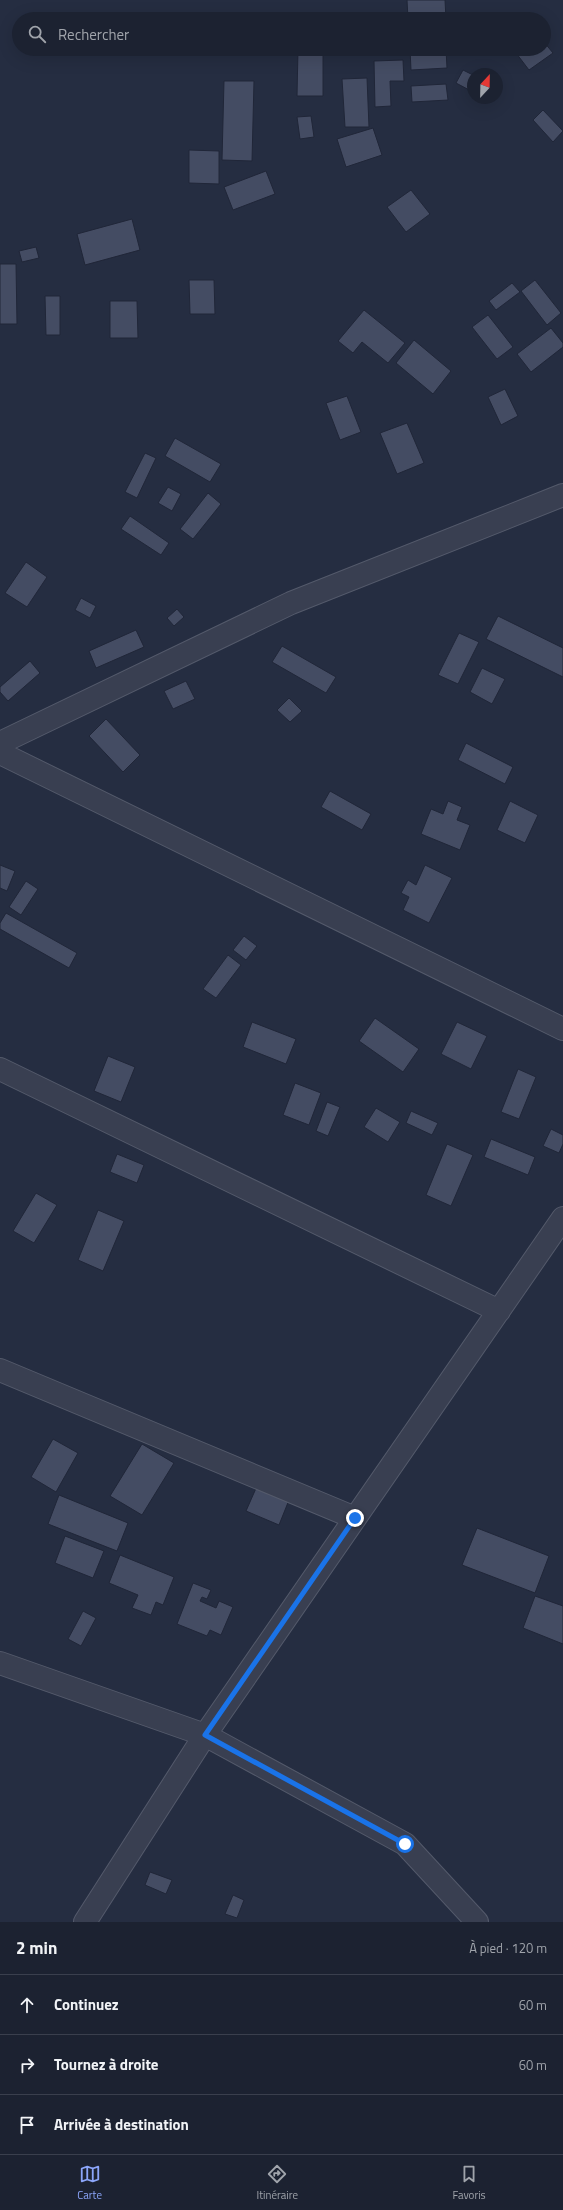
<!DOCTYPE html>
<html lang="fr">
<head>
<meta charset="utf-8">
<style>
  body { margin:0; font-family:"Titillium Web",sans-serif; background:#252a39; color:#f1f3f6 }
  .compass { position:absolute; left:467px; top:68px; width:36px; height:36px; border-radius:50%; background:#1c2231; box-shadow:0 4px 16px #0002; rotate:22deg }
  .stop { position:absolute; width:12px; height:12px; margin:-9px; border:3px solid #1a73e8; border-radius:50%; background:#fff }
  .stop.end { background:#1a73e8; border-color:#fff; box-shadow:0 1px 4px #0008 }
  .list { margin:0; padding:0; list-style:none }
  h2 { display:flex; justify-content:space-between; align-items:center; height:52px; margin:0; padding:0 16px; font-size:17px }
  h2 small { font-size:13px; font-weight:400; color:#a0a4ab }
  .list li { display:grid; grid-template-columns:26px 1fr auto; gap:12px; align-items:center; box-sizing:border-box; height:60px; padding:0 16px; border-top:1px solid #3a3f4d }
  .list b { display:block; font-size:15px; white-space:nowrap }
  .list em { font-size:13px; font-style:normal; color:#a0a4ab }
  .icon { flex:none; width:22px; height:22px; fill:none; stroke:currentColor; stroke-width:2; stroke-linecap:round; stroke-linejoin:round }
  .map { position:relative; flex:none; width:563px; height:1922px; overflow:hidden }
  .search { position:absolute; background:#1c2231; box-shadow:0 4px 16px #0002; left:12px; right:12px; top:12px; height:44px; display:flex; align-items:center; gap:10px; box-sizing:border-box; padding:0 14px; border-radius:22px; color:#a0a4ab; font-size:15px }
  .sheet { height:232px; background:#1c2231 }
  nav { display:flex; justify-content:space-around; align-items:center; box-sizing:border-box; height:56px; border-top:1px solid #3a3f4d; background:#1c2231; font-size:11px; color:#a0a4ab }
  nav a { display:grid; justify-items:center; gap:2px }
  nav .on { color:#8ca6fa }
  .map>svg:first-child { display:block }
  .building { fill:#444c63; stroke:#202638 }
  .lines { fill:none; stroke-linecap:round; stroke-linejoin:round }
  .minor-casing { stroke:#545a6b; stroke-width:24 }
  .minor { stroke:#393f51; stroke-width:22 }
  .route { stroke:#1a73e8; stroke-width:5 }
</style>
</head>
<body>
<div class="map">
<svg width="563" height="1922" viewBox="0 0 563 1922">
  <rect width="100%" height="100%" fill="#252d41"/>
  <!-- building -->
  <path class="building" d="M 407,0 L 445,0 L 446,19 L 408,19 Z
    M 544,42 L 553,53 L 529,70 L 513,49 L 544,49 Z
    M 298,49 L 323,49 L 323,96 L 297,96 Z
    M 410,49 L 446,49 L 447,68 L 411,70 Z
    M 403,60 L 404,81 L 390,81 L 391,106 L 375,107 L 374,61 Z
    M 463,70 L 473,75 L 473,92 L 456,83 Z
    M 367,78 L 369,127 L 345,127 L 342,79 Z
    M 224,81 L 254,81 L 252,161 L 222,160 Z
    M 446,84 L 448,100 L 412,102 L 411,86 Z
    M 543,110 L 563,131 L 553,142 L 533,120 Z
    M 311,116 L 314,137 L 300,139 L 297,117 Z
    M 373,128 L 382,155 L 346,167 L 337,139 Z
    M 189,150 L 219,151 L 219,184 L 189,183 Z
    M 266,171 L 275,194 L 233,210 L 224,187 Z
    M 411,190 L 430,214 L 406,232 L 387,207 Z
    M 132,219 L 140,250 L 85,265 L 77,234 Z
    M 36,247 L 39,258 L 22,262 L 19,251 Z
    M 0,264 L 16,264 L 17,324 L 0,324 Z
    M 189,280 L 214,280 L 215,314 L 190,314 Z
    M 535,280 L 561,313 L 547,325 L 521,291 Z
    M 512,283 L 520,292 L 496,310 L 489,301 Z
    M 45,296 L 60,296 L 60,335 L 46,335 Z
    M 110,301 L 137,301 L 138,338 L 110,338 Z
    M 364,310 L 405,343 L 388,363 L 362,342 L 353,353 L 338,341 Z
    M 488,315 L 513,347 L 497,359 L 472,327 Z
    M 551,328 L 563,343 L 563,347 L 531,372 L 517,354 Z
    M 414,340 L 451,371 L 433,394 L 396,363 Z
    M 505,389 L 518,416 L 501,425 L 488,397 Z
    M 347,396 L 361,432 L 340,440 L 326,403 Z
    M 407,423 L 424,463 L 397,474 L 380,433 Z
    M 175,438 L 221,464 L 210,482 L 165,456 Z
    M 145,453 L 156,458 L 137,498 L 125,492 Z
    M 168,487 L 181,494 L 172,511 L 158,503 Z
    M 208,493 L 221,504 L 193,539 L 180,529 Z
    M 130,516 L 169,543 L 161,555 L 121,529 Z
    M 26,562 L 47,577 L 27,607 L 5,593 Z
    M 81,598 L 96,606 L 90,618 L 75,610 Z
    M 177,609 L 184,617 L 174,626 L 167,618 Z
    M 498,616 L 563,648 L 563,677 L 486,639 Z
    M 136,630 L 144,647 L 96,668 L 89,651 Z
    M 459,633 L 479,642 L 458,684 L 438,675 Z
    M 282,646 L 336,677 L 326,693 L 272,662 Z
    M 30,661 L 40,673 L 8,701 L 0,692 L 0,687 Z
    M 482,668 L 505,679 L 492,704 L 470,692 Z
    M 186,681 L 195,699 L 173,709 L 164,691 Z
    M 289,698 L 302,711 L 290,722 L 277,710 Z
    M 106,719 L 140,755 L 123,772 L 89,736 Z
    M 466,743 L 513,767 L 505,784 L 458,760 Z
    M 330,791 L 371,814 L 362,830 L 321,807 Z
    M 448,801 L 462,807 L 457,820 L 470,825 L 460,850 L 421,834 L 431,809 L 443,814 Z
    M 510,801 L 538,815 L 525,843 L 497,830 Z
    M 0,865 L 15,871 L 7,891 L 0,888 Z
    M 425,865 L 452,878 L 429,923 L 403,910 L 409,897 L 401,893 L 408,880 L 416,885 Z
    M 26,881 L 38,889 L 21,915 L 9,907 Z
    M 6,913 L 77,953 L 69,968 L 0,929 L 0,923 Z
    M 244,936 L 257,946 L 246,960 L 233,950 Z
    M 228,955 L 241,965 L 216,998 L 203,989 Z
    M 375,1018 L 419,1049 L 403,1072 L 359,1041 Z
    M 252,1022 L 296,1039 L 286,1064 L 243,1047 Z
    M 457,1022 L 487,1036 L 471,1069 L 441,1054 Z
    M 108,1056 L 135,1067 L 121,1102 L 94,1091 Z
    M 518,1069 L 536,1077 L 519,1119 L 501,1112 Z
    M 295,1083 L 321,1093 L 309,1125 L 283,1115 Z
    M 327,1102 L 340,1107 L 328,1136 L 316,1131 Z
    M 376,1108 L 400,1122 L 388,1142 L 364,1127 Z
    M 411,1111 L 438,1123 L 432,1135 L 406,1123 Z
    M 551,1129 L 563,1135 L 563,1144 L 559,1153 L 543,1146 Z
    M 491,1139 L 535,1157 L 528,1175 L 484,1157 Z
    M 447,1144 L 473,1155 L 451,1206 L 426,1195 Z
    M 117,1154 L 144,1165 L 137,1183 L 110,1172 Z
    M 36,1193 L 57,1205 L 34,1243 L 13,1231 Z
    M 98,1210 L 124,1221 L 103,1271 L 78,1260 Z
    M 53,1439 L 78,1453 L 56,1492 L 31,1477 Z
    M 142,1444 L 174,1463 L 142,1515 L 110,1496 Z
    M 257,1486 L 289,1500 L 279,1525 L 246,1511 Z
    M 59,1495 L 128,1523 L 117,1551 L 48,1524 Z
    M 477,1528 L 549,1556 L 535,1593 L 462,1565 Z
    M 65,1536 L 104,1551 L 93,1578 L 55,1563 Z
    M 120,1555 L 174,1577 L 163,1605 L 156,1602 L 151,1615 L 132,1608 L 138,1595 L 109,1583 Z
    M 193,1583 L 211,1590 L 207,1599 L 202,1597 L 200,1601 L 216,1608 L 219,1601 L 233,1607 L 221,1635 L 210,1630 L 207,1636 L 177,1624 Z
    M 535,1596 L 563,1606 L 563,1644 L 523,1628 Z
    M 83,1611 L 96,1618 L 81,1646 L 68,1639 Z
    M 150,1872 L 172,1880 L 166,1894 L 145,1885 Z
    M 233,1895 L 244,1900 L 237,1918 L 225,1914 Z"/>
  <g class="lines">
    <!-- minor casing -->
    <g class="minor-casing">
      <path id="minor" d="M 0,743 L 291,603 L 563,495
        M 0,753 L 563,1029
        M 0,1069 L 499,1311
        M 0,1370 L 355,1518
        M 0,1663 L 205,1735 L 405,1844 L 477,1922
        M 85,1922 L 205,1735 L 563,1218"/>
    </g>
    <!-- minor -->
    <use href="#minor" class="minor"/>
  </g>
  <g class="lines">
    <!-- route -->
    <path class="route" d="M 355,1518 L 205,1735 L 405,1844"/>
  </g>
</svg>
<svg class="compass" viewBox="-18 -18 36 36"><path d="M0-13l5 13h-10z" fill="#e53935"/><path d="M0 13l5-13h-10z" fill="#a0a4ab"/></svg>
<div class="stop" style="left:405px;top:1844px"></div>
<div class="stop end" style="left:355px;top:1518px"></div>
<div class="search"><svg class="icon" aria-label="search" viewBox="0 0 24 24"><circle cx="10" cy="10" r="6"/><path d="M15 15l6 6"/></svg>Rechercher</div>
</div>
<section class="sheet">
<h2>2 min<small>À pied · 120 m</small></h2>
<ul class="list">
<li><svg class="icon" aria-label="ahead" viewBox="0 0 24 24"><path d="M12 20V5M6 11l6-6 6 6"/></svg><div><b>Continuez</b></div><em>60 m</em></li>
<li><svg class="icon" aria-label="right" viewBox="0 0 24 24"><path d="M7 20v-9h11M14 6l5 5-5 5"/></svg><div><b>Tournez à droite</b></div><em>60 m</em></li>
<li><svg class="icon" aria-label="arrive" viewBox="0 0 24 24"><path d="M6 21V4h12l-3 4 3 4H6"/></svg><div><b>Arrivée à destination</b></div></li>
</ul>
</section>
<nav>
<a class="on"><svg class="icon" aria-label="map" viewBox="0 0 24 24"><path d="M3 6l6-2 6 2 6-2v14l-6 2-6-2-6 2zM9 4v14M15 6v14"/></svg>Carte</a>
<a><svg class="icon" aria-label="directions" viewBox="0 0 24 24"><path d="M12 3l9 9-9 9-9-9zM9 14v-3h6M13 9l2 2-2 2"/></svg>Itinéraire</a>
<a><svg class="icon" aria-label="saved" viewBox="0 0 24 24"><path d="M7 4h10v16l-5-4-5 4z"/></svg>Favoris</a>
</nav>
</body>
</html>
